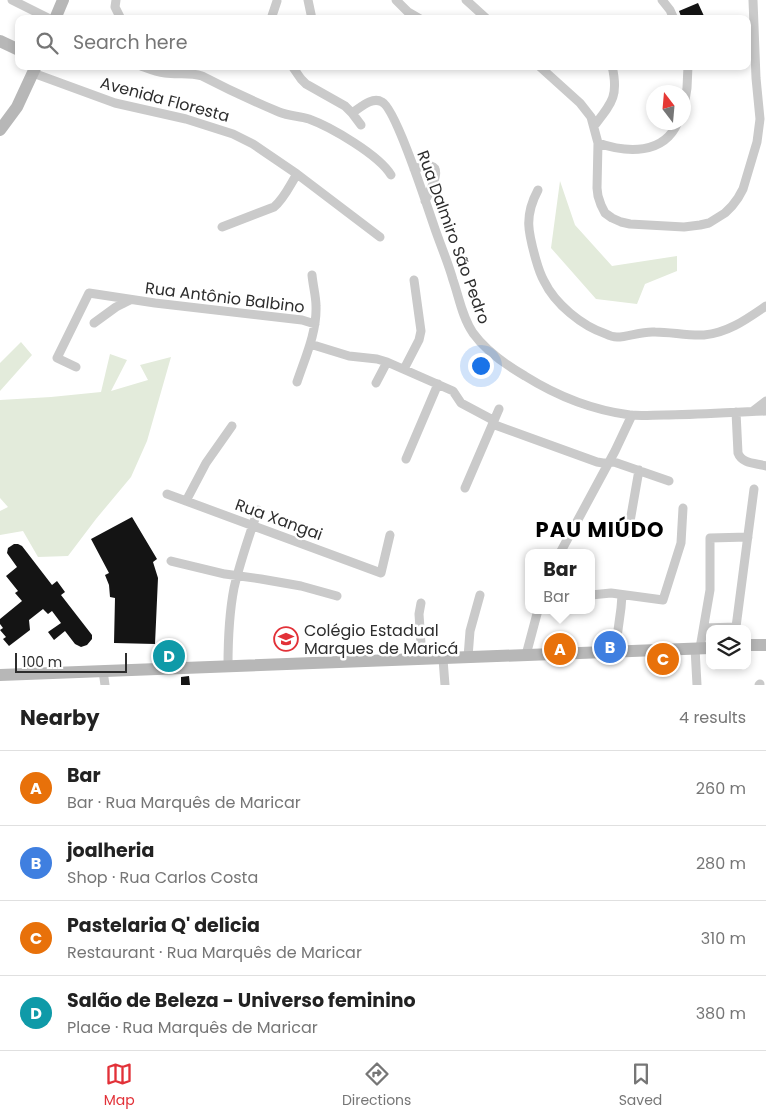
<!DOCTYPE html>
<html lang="en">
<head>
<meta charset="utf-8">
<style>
  body { margin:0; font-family:Poppins,sans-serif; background:#f6f6f6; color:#222 }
  .controls { position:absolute; right:15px; bottom:15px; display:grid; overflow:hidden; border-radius:10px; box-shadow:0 2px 8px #0003 }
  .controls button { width:45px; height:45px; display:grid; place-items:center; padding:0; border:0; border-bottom:1px solid #e0e0e0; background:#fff; color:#222; font:25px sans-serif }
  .compass { position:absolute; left:646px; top:85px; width:45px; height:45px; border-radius:50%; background:#fff; box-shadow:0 2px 8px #0003; rotate:344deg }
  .scale { position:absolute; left:15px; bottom:12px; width:112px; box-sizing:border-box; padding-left:5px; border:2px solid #2d2d2d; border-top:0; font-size:14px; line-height:18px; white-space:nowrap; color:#2d2d2d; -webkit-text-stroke:4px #fff; paint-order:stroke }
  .you { position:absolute; left:480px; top:365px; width:18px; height:18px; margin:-12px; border:4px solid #fff; border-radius:50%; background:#1a73e8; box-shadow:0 0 0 8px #1a73e833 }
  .badge { display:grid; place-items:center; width:32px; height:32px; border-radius:50%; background:#e23138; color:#fff; font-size:16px; font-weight:700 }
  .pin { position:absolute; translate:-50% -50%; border:2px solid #fff; box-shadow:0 1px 5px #0006 }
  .popup { position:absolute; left:525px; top:549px; width:70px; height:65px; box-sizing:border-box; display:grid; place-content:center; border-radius:10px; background:#fff; filter:drop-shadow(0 1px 4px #0005); font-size:16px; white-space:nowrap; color:#767676 }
  .popup b { font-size:19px; color:#222 }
  .popup::after { content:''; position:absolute; left:50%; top:100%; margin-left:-10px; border:10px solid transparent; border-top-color:#fff }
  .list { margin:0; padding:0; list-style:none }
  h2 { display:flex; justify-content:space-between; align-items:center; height:65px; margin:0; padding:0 20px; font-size:21px }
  h2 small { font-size:16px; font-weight:400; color:#767676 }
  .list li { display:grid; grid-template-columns:32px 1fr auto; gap:15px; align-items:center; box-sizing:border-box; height:75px; padding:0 20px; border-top:1px solid #e0e0e0 }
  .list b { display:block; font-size:19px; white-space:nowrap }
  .list p { margin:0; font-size:16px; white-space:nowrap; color:#767676 }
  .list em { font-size:16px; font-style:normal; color:#767676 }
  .icon { flex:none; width:28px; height:28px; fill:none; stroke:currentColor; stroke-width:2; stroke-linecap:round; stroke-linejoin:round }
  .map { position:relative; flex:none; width:766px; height:685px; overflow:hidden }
  .search { position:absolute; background:#fff; box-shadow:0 2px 8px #0003; left:15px; right:15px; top:15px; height:55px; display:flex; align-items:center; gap:12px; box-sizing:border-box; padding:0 18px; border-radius:10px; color:#767676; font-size:19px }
  .sheet { height:365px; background:#fff }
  nav { display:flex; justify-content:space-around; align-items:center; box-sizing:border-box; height:70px; border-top:1px solid #e0e0e0; background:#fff; font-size:14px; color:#767676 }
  nav a { display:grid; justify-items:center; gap:2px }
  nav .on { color:#e23138 }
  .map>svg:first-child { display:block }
  .green { fill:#e3ebdb }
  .building { fill:#141414 }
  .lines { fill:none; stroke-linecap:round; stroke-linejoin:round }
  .street { stroke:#cacaca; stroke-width:9 }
  .secondary { stroke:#b7b7b7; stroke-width:12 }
  .labels { text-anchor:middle; stroke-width:5; stroke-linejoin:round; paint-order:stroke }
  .street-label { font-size:16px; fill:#2d2d2d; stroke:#fff }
  .poi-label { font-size:16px; fill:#2d2d2d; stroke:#fff; text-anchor:start }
  .district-label { font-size:21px; font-weight:bold; letter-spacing:1px; fill:#000; stroke:#fff }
</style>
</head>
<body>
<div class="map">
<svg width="766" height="685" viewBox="0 0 766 685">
  <rect width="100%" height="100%" fill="#fff"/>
  <!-- green -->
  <path class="green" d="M 560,181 L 575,225 L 612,266 L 677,256 L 677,271 L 645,284 L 637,304 L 596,299 L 551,248 Z
    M 21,342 L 32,355 L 0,391 L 0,363 Z
    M 110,354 L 127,360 L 111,391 L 148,380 L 140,365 L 171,357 L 147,441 L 131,477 L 96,519 L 68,556 L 38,557 L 23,531 L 0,535 L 0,511 L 8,507 L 0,498 L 0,400 L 51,397 L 101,392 Z"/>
  <!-- building -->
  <path class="building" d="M 698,3 L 704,16 L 697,19 L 682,19 L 679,11 Z
    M 132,517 L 157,559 L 153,562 L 158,578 L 155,644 L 114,643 L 115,598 L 110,597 L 109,585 L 105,575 L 109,573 L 91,539 Z
    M 14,544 L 18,544 L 22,546 L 52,585 L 57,581 L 65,592 L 61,595 L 92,635 L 92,639 L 87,645 L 81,647 L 75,644 L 65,631 L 54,640 L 48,632 L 61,623 L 52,611 L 48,614 L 43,609 L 29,620 L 30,630 L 9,646 L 3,639 L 6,637 L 0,630 L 3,628 L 0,624 L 0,619 L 22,601 L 15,593 L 18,591 L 6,576 L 17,567 L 7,553 L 8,548 Z
    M 173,653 L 174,659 L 154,658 L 154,655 Z
    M 189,676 L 190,685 L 181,685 L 181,677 Z"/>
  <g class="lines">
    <!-- street -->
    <path class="street" d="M 12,0 L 50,19
      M 116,0 L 115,7 L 121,19
      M 308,0 L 312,19
      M 396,0 L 408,12 L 420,19
      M 466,0 L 487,19
      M 662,0 L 670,10 L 674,19
      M 271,19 L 277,1
      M 141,66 C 149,69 156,72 165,73 C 178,75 189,72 202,76 C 227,89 253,101 279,112 C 289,116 299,116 309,119 C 331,127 379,155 391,175
      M 292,66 L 301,79 L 306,84 L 345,106 L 352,113 C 360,108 372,96 382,102 C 396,109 427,206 434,226 C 440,244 448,262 453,280 C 459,297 462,317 473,333 C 486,351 506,365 525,376 C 557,396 592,410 630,415 C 641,416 653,415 664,415 C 698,415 732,412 766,411
      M 539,66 L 580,103 L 591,117 L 598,143 L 597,188 L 598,196 L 601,205 L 605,213 L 612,218 L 621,222 L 630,224 L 684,227 L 700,225 L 709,223 L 725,213 L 732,206 L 738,198 L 743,189 L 757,142 L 760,119 L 756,78 L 753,0
      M 33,73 L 115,103 L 186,119 L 233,134 L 253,144 L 297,174 L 380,237
      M 684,106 L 687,88 L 688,66
      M 352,113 L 361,125
      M 594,126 C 612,103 619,96 612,66
      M 598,143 C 627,153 664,155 678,122
      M 414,169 C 449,156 433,185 425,201
      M 538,190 C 524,216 528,232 536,260 C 538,267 540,274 544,281 C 555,304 582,326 606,334 C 610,336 614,337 617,337 C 629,337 641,331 655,332 C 671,332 688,336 704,335 C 728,333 747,319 766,306
      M 222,227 L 274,207 C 284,199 290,185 297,174
      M 94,323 L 116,307 L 130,300
      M 310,344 L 349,356 L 377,359 L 387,362 L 453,391 L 461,403 L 491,419 L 495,425 L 597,462 L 603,463 L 614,462 L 669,481
      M 76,367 L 57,358 L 89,293 L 155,303 L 302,320 L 315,324
      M 404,369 L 419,340 L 421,331 L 414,280
      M 297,382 C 305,358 317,332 316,306 C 316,296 313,286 312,275
      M 376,383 L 387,362
      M 753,411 L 766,401
      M 736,412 L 738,453 C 742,464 756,463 766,466
      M 406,459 L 438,384
      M 465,488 L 499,409
      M 167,494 L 381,573 L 390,535
      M 186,501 L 206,463 L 232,426
      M 628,533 L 639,470
      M 560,553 L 615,451 L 632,415
      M 171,561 L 225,574 L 261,579 L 301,586 L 337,596
      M 591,595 L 611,593 L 663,600 L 681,543 L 683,508
      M 421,603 L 419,614 L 422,659
      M 704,628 L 736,627 L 754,489
      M 695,648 L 697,685
      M 700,648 L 710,590 L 710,538 L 748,537
      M 615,652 L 621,608 L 622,595
      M 526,655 L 538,610
      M 468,657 L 470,631 L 480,595
      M 443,659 L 445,685
      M 228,666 C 228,640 229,614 234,588 C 240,562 249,536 258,510
      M 103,671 L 105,685
      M 759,685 L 760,684"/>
    <!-- secondary -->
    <path class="secondary" d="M 55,19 L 63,0
      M 0,41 L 19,50
      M 0,130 L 17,107 L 36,66
      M 747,645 L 766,645
      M 0,675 L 710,648"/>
  </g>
  <!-- icons -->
  <defs>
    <g id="school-ring" transform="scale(1.25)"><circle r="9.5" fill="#fff" stroke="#e23138" stroke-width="1.5"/><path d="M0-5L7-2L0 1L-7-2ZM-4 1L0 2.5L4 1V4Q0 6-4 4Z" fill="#e23138"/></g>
  </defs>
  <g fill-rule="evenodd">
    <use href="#school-ring" x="286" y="639"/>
  </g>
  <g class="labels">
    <!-- street labels -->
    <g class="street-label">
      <text transform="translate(165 99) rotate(15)" y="6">Avenida Floresta</text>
      <text transform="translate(454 237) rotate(70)" y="6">Rua Dalmiro São Pedro</text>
      <text transform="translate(225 297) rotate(7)" y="6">Rua Antônio Balbino</text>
      <text transform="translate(279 519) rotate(20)" y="6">Rua Xangai</text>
    </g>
    <!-- poi labels -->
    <g class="poi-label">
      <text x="304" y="636">Colégio Estadual<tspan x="304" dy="18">Marques de Maricá</tspan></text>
    </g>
    <!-- district labels -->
    <g class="district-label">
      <text x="600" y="537">PAU MIÚDO</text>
    </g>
  </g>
</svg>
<div class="controls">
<button><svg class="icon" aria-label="layers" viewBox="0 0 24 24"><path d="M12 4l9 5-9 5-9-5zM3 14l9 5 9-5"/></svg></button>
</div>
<svg class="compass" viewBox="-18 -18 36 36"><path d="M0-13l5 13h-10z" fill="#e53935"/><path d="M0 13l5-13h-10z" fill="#767676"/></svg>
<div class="scale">100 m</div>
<div class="you"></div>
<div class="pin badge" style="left:560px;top:649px;background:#e8710a">A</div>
<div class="popup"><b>Bar</b>Bar</div>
<div class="pin badge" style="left:610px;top:647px;background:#3f7fe0">B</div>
<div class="pin badge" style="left:663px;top:659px;background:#e8710a">C</div>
<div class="pin badge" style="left:169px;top:656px;background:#0f9aa8">D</div>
<div class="search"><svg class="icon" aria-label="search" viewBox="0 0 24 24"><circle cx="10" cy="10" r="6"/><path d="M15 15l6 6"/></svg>Search here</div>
</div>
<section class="sheet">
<h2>Nearby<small>4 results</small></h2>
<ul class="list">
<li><span class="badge" style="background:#e8710a">A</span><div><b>Bar</b><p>Bar · Rua Marquês de Maricar</p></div><em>260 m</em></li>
<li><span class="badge" style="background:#3f7fe0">B</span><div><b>joalheria</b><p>Shop · Rua Carlos Costa</p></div><em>280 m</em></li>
<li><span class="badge" style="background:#e8710a">C</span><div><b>Pastelaria Q' delicia</b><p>Restaurant · Rua Marquês de Maricar</p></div><em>310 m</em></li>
<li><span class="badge" style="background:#0f9aa8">D</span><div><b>Salão de Beleza - Universo feminino</b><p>Place · Rua Marquês de Maricar</p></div><em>380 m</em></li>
</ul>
</section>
<nav>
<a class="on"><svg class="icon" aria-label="map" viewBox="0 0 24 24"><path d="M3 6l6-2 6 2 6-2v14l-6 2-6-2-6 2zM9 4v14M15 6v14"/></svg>Map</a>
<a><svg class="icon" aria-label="directions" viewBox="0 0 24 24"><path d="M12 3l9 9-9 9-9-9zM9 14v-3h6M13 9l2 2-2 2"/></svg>Directions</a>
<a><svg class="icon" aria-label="saved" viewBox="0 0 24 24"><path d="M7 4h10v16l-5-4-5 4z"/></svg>Saved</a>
</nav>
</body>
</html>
